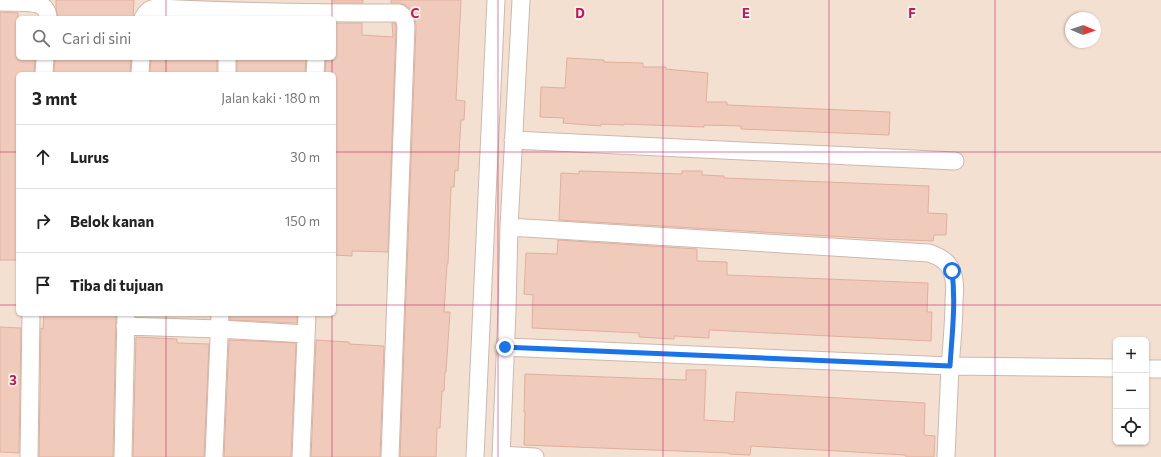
<!DOCTYPE html>
<html lang="id">
<head>
<meta charset="utf-8">
<style>
  body { margin:0; font-family:Commissioner,sans-serif; background:#f6f6f6; color:#222 }
  .controls { position:absolute; right:12px; bottom:12px; display:grid; overflow:hidden; border-radius:6px; box-shadow:0 1px 3px #0004 }
  .controls button { width:36px; height:36px; display:grid; place-items:center; padding:0; border:0; border-bottom:1px solid #e0e0e0; background:#fff; color:#222; font:20px sans-serif }
  .compass { position:absolute; left:1065px; top:12px; width:36px; height:36px; border-radius:50%; background:#fff; box-shadow:0 1px 3px #0004; rotate:92deg }
  .stop { position:absolute; width:12px; height:12px; margin:-9px; border:3px solid #1a73e8; border-radius:50%; background:#fff }
  .stop.end { background:#1a73e8; border-color:#fff; box-shadow:0 1px 4px #0008 }
  .list { margin:0; padding:0; list-style:none }
  h2 { display:flex; justify-content:space-between; align-items:center; height:52px; margin:0; padding:0 16px; font-size:17px }
  h2 small { font-size:13px; font-weight:400; color:#767676 }
  .list li { display:grid; grid-template-columns:26px 1fr auto; gap:12px; align-items:center; box-sizing:border-box; height:64px; padding:0 16px; border-top:1px solid #e0e0e0 }
  .list b { display:block; font-size:15px; white-space:nowrap }
  .list em { font-size:13px; font-style:normal; color:#767676 }
  .icon { flex:none; width:22px; height:22px; fill:none; stroke:currentColor; stroke-width:2; stroke-linecap:round; stroke-linejoin:round }
  .map { position:relative; flex:none; width:1161px; height:457px; overflow:hidden }
  .search { position:absolute; background:#fff; box-shadow:0 1px 3px #0004; left:16px; top:16px; width:320px; height:44px; display:flex; align-items:center; gap:10px; box-sizing:border-box; padding:0 14px; border-radius:6px; color:#767676; font-size:15px }
  .panel { position:absolute; background:#fff; box-shadow:0 1px 3px #0004; left:16px; top:72px; width:320px; height:244px; border-radius:6px }
  .map>svg:first-child { display:block }
  .residential { fill:#f3e0d1; fill-rule:evenodd }
  .building { fill:#f0cabb; stroke:#e2af9c }
  .lines { fill:none; stroke-linecap:round; stroke-linejoin:round }
  .minor-casing { stroke:#ceb8ad; stroke-width:19 }
  .minor { stroke:#fff; stroke-width:17 }
  .route { stroke:#1a73e8; stroke-width:5 }
  .grid { fill:none; stroke:#c2185b; stroke-width:1; stroke-opacity:0.55 }
  .grid-label { font-size:13px; text-anchor:middle; font-weight:bold; fill:#c2185b; stroke:#fef3e8; stroke-width:3.5; stroke-linejoin:round; paint-order:stroke }
</style>
</head>
<body>
<div class="map">
<svg width="1161" height="457" viewBox="0 0 1161 457">
  <rect width="100%" height="100%" fill="#fbefe2"/>
  <!-- residential -->
  <path class="residential" d="M 0,0 L 1161,0 L 1161,457 L 0,457 ZM 18,18 L 334,18 L 334,58 L 18,58 ZM 1071,18 L 1095,18 L 1095,42 L 1071,42 ZM 18,74 L 334,74 L 334,314 L 18,314 ZM 1116,340 L 1146,340 L 1146,442 L 1116,442 Z"/>
  <!-- building -->
  <path class="building" d="M 56,0 L 134,0 L 133,18 L 58,18 L 56,8 Z
    M 334,0 L 363,0 L 363,3 L 334,3 Z
    M 391,0 L 461,0 L 456,100 L 465,101 L 464,120 L 461,120 L 458,171 L 455,170 L 454,187 L 451,187 L 448,264 L 447,264 L 444,312 L 450,312 L 446,372 L 445,372 L 444,391 L 442,391 L 440,428 L 437,428 L 436,457 L 400,457 L 416,26 L 414,15 L 410,9 L 405,5 L 400,3 L 391,3 Z
    M 0,12 L 18,13 L 18,58 L 35,58 L 34,74 L 18,74 L 18,260 L 0,260 Z
    M 334,23 L 362,23 L 362,35 L 393,37 L 392,23 L 395,23 L 396,27 L 388,252 L 352,251 L 352,256 L 334,255 L 334,74 L 325,74 L 326,58 L 334,58 Z
    M 55,58 L 131,58 L 130,74 L 54,74 Z
    M 151,58 L 217,58 L 217,74 L 150,74 Z
    M 237,58 L 306,58 L 305,74 L 237,74 Z
    M 567,58 L 604,60 L 604,62 L 643,63 L 643,67 L 666,67 L 666,69 L 708,73 L 706,102 L 727,102 L 727,105 L 890,112 L 889,135 L 741,129 L 741,126 L 704,125 L 704,127 L 624,124 L 624,125 L 601,124 L 601,126 L 563,123 L 564,118 L 540,117 L 541,87 L 565,88 Z
    M 579,171 L 682,174 L 682,171 L 702,171 L 702,175 L 724,176 L 724,178 L 929,186 L 928,213 L 947,214 L 946,235 L 934,235 L 933,241 L 880,239 L 559,220 L 561,173 L 579,174 Z
    M 558,240 L 697,249 L 697,261 L 727,262 L 727,275 L 928,283 L 927,312 L 932,312 L 931,341 L 709,330 L 709,338 L 674,336 L 674,339 L 639,337 L 639,333 L 532,328 L 533,295 L 524,294 L 526,253 L 557,254 Z
    M 44,314 L 116,314 L 113,457 L 39,457 L 41,328 L 43,329 Z
    M 230,314 L 297,314 L 297,323 L 230,320 Z
    M 0,327 L 21,328 L 19,453 L 0,452 Z
    M 136,337 L 177,339 L 177,343 L 209,344 L 204,457 L 133,457 Z
    M 229,340 L 296,343 L 291,457 L 224,457 Z
    M 316,340 L 349,342 L 349,344 L 384,346 L 380,457 L 311,457 Z
    M 686,370 L 706,370 L 704,420 L 734,422 L 736,392 L 925,403 L 924,435 L 935,436 L 934,457 L 906,457 L 906,455 L 751,446 L 750,455 L 729,454 L 729,453 L 524,445 L 525,412 L 524,412 L 525,374 L 686,380 Z"/>
  <g class="lines">
    <!-- minor casing -->
    <g class="minor-casing">
      <path id="minor" d="M 0,2 C 8,2 34,2 40,5 C 45,7 48,12 48,18
        M 143,18 C 147,11 150,8 158,8 C 238,12 318,13 399,13 L 404,17 L 406,26 L 390,457
        M 44,74 L 45,58
        M 140,74 L 141,58
        M 227,74 L 227,58
        M 315,74 L 316,58
        M 513,140 L 955,161
        M 509,227 L 929,253 C 938,256 949,261 952,272 C 955,280 955,291 954,300 C 954,322 952,344 950,366 L 1116,368
        M 125,326 L 219,329 L 306,334
        M 505,347 L 950,366 L 946,457
        M 1146,369 L 1161,369
        M 501,455 L 535,457
        M 29,457 L 31,314
        M 123,457 L 126,314
        M 214,457 L 220,314
        M 301,457 L 307,314
        M 475,457 L 496,0
        M 501,457 L 507,310 L 509,227 L 521,0"/>
    </g>
    <!-- minor -->
    <use href="#minor" class="minor"/>
  </g>
  <g class="lines">
    <!-- route -->
    <path class="route" d="M 505,347 L 950,366 C 952,334 956,303 952,271"/>
  </g>
  <!-- grid -->
  <path class="grid" d="M 166,0 L 166,18M 332,0 L 332,18M 498,0 L 498,457M 663,0 L 663,457M 829,0 L 829,457M 995,0 L 995,457M 166,58 L 166,74M 332,58 L 332,74M 0,152 L 18,152M 334,152 L 1161,152M 0,305 L 18,305M 334,305 L 1161,305M 166,314 L 166,457M 332,314 L 332,457"/>
  <g class="grid-label">
    <text x="415" y="18">C</text>
    <text x="580" y="18">D</text>
    <text x="746" y="18">E</text>
    <text x="912" y="18">F</text>
    <text x="13" y="385">3</text>
  </g>
</svg>
<div class="controls">
<button>+</button>
<button>−</button>
<button><svg class="icon" aria-label="locate" viewBox="0 0 24 24"><circle cx="12" cy="12" r="6"/><path d="M12 2v4M12 18v4M2 12h4M18 12h4"/></svg></button>
</div>
<svg class="compass" viewBox="-18 -18 36 36"><path d="M0-13l5 13h-10z" fill="#e53935"/><path d="M0 13l5-13h-10z" fill="#767676"/></svg>
<div class="stop" style="left:952px;top:271px"></div>
<div class="stop end" style="left:505px;top:347px"></div>
<div class="search"><svg class="icon" aria-label="search" viewBox="0 0 24 24"><circle cx="10" cy="10" r="6"/><path d="M15 15l6 6"/></svg>Cari di sini</div>
<section class="panel">
<h2>3 mnt<small>Jalan kaki · 180 m</small></h2>
<ul class="list">
<li><svg class="icon" aria-label="ahead" viewBox="0 0 24 24"><path d="M12 20V5M6 11l6-6 6 6"/></svg><div><b>Lurus</b></div><em>30 m</em></li>
<li><svg class="icon" aria-label="right" viewBox="0 0 24 24"><path d="M7 20v-9h11M14 6l5 5-5 5"/></svg><div><b>Belok kanan</b></div><em>150 m</em></li>
<li><svg class="icon" aria-label="arrive" viewBox="0 0 24 24"><path d="M6 21V4h12l-3 4 3 4H6"/></svg><div><b>Tiba di tujuan</b></div></li>
</ul>
</section>
</div>
</body>
</html>
